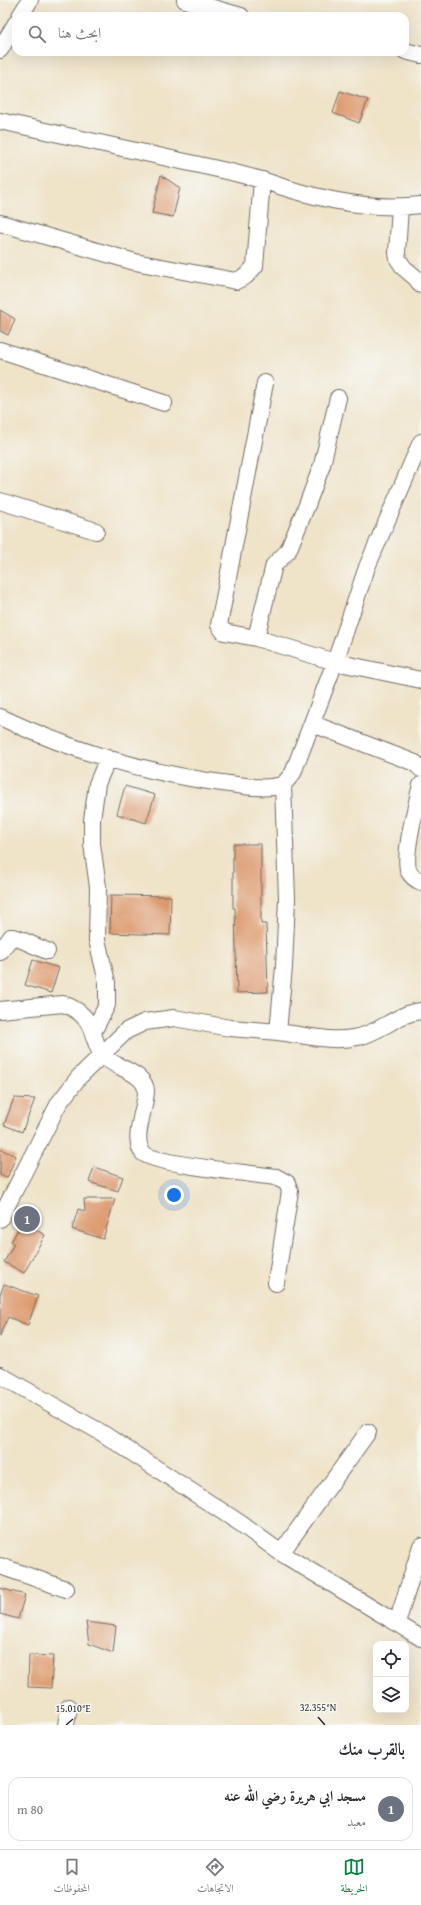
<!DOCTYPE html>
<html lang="ar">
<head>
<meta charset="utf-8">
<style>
  body { margin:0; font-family:"Gentium Book Plus",Amiri,serif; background:#f2f2f3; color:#2b2b33; direction:rtl }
  .controls { position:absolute; right:12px; bottom:12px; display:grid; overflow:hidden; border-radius:8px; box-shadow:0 4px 16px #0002 }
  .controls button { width:36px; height:36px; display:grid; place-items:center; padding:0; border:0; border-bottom:1px solid #e1e1e2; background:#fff; color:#2b2b33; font:20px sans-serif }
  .you { position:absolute; left:174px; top:1195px; width:14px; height:14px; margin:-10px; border:3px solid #fff; border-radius:50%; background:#1a73e8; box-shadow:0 0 0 6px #1a73e833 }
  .badge { display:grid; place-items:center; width:26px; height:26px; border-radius:50%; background:#0b8043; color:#fff; font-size:13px; font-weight:700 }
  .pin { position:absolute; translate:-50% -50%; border:2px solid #fff; box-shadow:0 1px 4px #0006 }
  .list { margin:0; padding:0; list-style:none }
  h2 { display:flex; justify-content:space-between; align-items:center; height:52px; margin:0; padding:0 16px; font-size:17px }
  h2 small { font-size:13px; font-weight:400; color:#7c7c81 }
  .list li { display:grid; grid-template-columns:26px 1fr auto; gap:12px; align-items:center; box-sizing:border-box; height:64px; margin:0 8px 8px; padding:0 8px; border:1px solid #e1e1e2; border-radius:12px }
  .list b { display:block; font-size:15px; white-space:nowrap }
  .list p { margin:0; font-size:13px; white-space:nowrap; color:#7c7c81 }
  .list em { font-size:13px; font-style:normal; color:#7c7c81 }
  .icon { flex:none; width:22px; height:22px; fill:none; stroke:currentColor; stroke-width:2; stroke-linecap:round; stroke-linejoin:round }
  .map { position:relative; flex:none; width:421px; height:1725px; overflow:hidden; direction:ltr }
  .search { position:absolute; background:#fff; box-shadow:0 4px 16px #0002; left:12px; right:12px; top:12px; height:44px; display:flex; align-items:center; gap:10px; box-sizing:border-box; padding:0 14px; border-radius:12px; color:#7c7c81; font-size:15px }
  .sheet { height:124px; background:#fff }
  nav { display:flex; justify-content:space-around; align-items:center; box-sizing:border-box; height:56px; border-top:1px solid #e1e1e2; background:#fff; font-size:11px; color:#7c7c81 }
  nav a { display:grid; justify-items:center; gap:2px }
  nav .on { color:#0b8043 }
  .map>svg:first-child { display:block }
  .building { fill:#dd996d }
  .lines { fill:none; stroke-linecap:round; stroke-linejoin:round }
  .minor-casing { stroke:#706b62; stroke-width:18 }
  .minor { stroke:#fff; stroke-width:16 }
  .ticks { fill:none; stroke:#2b2b2b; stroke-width:1.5 }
  .ticks-label { font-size:10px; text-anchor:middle; fill:#2b2b2b; stroke:#f6f6f2; stroke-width:3; stroke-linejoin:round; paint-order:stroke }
</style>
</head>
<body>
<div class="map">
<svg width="421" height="1725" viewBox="0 0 421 1725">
  <rect width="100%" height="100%" fill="#f6f6f2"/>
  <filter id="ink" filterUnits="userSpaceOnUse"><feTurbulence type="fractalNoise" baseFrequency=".025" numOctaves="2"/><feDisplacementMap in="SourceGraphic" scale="8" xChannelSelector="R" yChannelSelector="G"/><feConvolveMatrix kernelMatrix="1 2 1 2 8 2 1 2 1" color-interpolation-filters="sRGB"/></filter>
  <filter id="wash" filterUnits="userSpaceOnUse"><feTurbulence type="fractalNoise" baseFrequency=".012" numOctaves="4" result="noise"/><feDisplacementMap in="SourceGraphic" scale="16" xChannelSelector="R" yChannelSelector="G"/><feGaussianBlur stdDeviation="0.9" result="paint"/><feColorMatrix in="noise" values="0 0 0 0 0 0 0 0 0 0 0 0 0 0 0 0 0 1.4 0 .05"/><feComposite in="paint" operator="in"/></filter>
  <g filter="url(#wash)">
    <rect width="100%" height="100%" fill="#efe3c8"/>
    <g id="blocks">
      <!-- building -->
      <path class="building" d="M 340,91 L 368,100 L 359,123 L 333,113 Z
        M 161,175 L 180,188 L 173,217 L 152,213 Z
        M 0,310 L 15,319 L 8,335 L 0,331 Z
        M 125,786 L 155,795 L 146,823 L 117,814 Z
        M 233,844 L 261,844 L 261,924 L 266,924 L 268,992 L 237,993 L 235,908 L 233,908 Z
        M 111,895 L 171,896 L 170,935 L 110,933 Z
        M 33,960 L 59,968 L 51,993 L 25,985 Z
        M 14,1098 L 35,1099 L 22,1132 L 4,1125 Z
        M 0,1149 L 16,1156 L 7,1178 L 0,1175 Z
        M 94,1167 L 123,1177 L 118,1191 L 89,1182 Z
        M 84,1199 L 115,1199 L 103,1239 L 72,1229 L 78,1209 L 85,1211 Z
        M 22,1222 L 45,1235 L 24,1273 L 4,1262 L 14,1244 L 11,1242 Z
        M 4,1284 L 38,1296 L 28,1325 L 8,1317 L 0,1336 L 0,1295 Z
        M 0,1588 L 25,1595 L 18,1619 L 0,1614 Z
        M 86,1622 L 116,1626 L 113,1653 L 89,1644 Z
        M 29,1655 L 53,1656 L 51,1688 L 28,1687 Z"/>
    </g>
  </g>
  <g filter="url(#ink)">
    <use href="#blocks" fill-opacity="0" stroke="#706b62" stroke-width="1"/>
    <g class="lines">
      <!-- minor casing -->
      <g class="minor-casing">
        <path id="minor" d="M 185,0 L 241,16
          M 20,16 L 30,0
          M 0,50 L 16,23
          M 405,51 L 421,55
          M 0,121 L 231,172 L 262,180 L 255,266 L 246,276 L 236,281 L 135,262 L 0,223
          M 262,180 C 312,198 369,211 421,205
          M 400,207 L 397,253 L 398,259 L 404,268 L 416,278 L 421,285
          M 0,350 L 164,403
          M 265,383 L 219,625 L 224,632 L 256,638 L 335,662 L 367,567 L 421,442
          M 0,501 L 96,531
          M 256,638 L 274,565 L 288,551 L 307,505 L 322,465 L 338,398
          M 0,717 C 72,751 150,774 229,784 C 247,786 265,790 283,785 L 287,899 L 284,967 L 278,1032 C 304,1035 332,1043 358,1037 C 381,1032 398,1013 421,1011
          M 313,724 L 415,763 L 421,769
          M 283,785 L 293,773 L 335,662 L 421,680
          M 421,785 C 417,803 402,857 409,872 C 412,877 416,880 421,882
          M 0,952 L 11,937 L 17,938 L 47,951
          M 0,1010 L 63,1004 C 78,1009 89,1019 93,1034 C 96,1042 98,1050 103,1056 C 115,1068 146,1073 146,1091 C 146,1107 131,1140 143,1153 C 153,1164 256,1174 276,1177 L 287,1183 L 290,1191 L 276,1283
          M 93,1032 L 107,1005 L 107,982 L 97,940 L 98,887 L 92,844 L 92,820 L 97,784 L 108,758
          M 0,1219 L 59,1103 L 79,1077 L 126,1031 L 145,1022 L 174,1018 L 230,1028 L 278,1032
          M 0,1375 L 102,1433 L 240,1523 L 281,1553 L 421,1638
          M 281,1553 L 368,1432
          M 0,1566 L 66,1589
          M 397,1623 L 421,1546
          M 66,1725 L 69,1707"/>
      </g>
      <!-- minor -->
      <use href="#minor" class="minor"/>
    </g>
  </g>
  <!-- ticks -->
  <path class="ticks" d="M 318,1717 L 325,1725M 66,1725 L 73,1719"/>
  <g class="ticks-label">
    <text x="318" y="1711">32.355°N</text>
    <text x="73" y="1712">15.010°E</text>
  </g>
</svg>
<div class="controls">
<button><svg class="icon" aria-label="locate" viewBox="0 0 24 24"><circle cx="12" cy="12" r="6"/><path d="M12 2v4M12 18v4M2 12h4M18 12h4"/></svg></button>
<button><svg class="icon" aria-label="layers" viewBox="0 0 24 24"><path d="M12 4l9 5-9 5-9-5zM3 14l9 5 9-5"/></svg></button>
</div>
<div class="you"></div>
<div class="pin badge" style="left:27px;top:1219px;background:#6b7280">1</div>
<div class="search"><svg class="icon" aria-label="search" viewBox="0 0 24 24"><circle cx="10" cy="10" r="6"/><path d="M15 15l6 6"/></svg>ابحث هنا</div>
</div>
<section class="sheet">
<h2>بالقرب منك<small></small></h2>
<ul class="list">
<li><span class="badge" style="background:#6b7280">1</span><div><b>مسجد ابي هريرة رضي الله عنه</b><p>معبد</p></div><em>80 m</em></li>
</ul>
</section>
<nav>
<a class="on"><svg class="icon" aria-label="map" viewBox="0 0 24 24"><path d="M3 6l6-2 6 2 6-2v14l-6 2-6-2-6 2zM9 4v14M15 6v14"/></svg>الخريطة</a>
<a><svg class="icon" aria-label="directions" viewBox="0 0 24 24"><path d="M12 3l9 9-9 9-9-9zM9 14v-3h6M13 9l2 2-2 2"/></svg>الاتجاهات</a>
<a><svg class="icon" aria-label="saved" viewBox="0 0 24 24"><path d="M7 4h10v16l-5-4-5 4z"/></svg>المحفوظات</a>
</nav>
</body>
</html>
